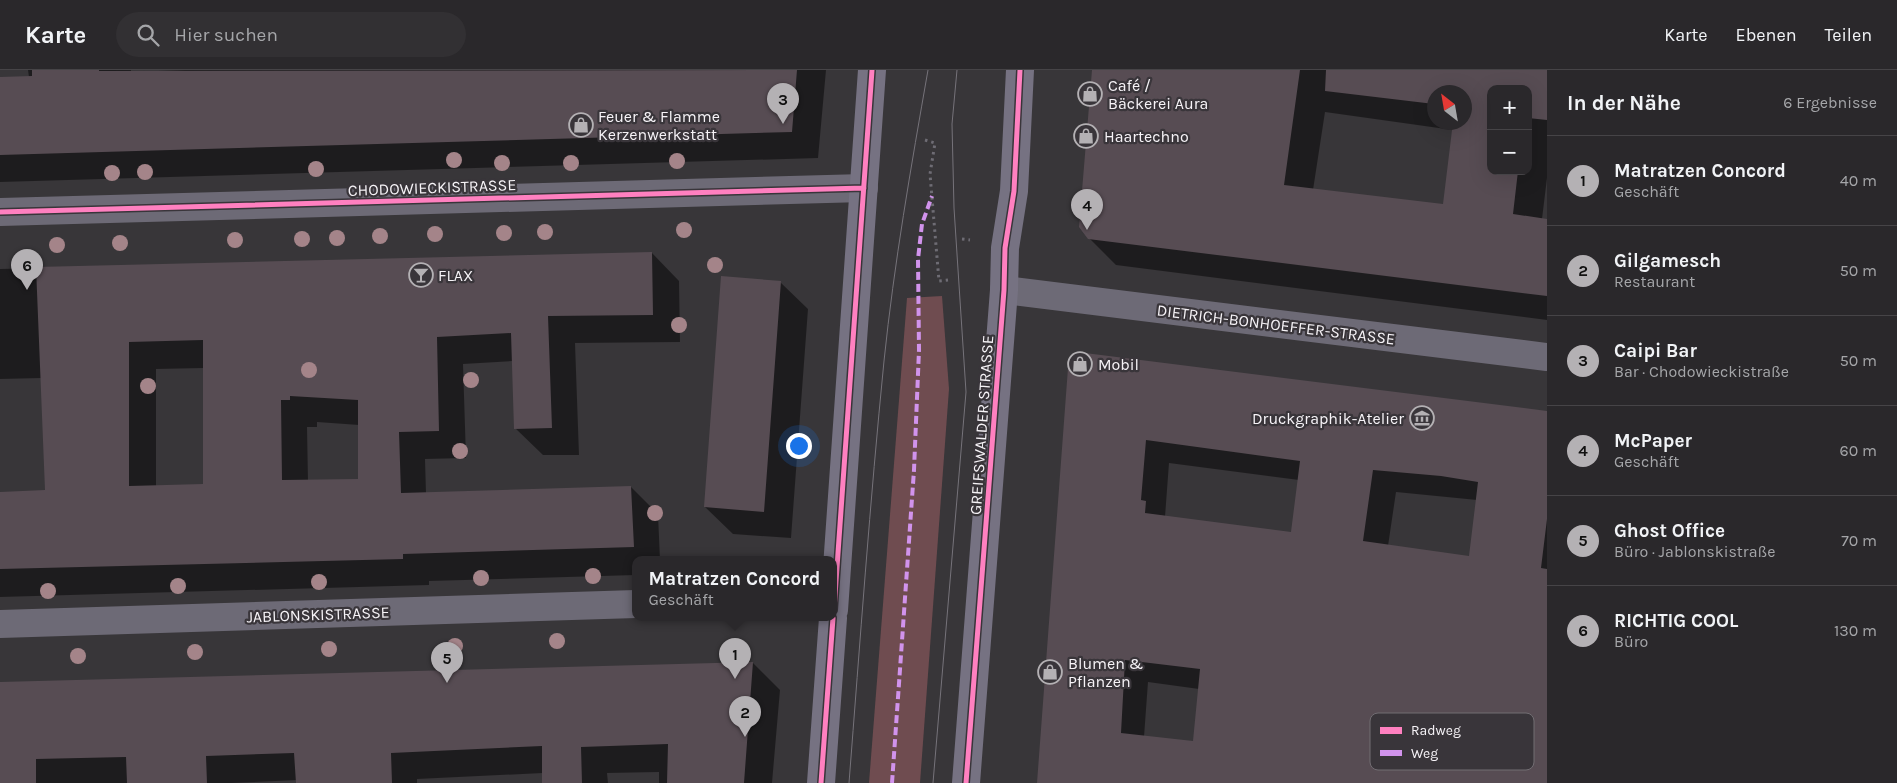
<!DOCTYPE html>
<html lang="de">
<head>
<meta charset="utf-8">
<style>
  body { margin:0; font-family:Karla,sans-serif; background:#323033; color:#f1f3f6 }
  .controls { position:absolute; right:15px; top:15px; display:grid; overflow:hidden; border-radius:10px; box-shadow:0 5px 20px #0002 }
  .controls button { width:45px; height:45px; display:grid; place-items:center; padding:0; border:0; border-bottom:1px solid #464447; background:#2a282b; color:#f1f3f6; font:25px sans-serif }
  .compass { position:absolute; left:1427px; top:15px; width:45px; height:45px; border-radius:50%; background:#2a282b; box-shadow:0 5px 20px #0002; rotate:329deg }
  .you { position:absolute; left:798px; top:375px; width:18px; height:18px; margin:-12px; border:4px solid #fff; border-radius:50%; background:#1a73e8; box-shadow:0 0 0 8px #1a73e833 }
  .badge { display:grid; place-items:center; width:32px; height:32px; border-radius:50%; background:#b4b1b4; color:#111; font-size:16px; font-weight:700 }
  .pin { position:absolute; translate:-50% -41px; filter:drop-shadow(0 1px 2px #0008) }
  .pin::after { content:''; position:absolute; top:26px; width:18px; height:15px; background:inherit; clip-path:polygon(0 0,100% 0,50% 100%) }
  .popup { position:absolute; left:632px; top:486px; width:205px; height:65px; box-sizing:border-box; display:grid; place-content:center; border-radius:10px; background:#2a282b; filter:drop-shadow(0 1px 4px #0005); font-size:16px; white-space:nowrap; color:#a5a6a9 }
  .popup b { font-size:19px; color:#f1f3f6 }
  .popup::after { content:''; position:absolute; left:50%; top:100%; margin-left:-10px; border:10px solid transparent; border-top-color:#2a282b }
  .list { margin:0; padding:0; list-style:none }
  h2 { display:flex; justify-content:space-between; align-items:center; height:65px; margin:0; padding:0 20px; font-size:21px }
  h2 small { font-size:16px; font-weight:400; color:#a5a6a9 }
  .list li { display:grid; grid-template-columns:32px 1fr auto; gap:15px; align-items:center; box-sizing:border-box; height:90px; padding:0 20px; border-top:1px solid #464447 }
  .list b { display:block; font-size:19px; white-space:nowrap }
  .list p { margin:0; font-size:16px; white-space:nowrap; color:#a5a6a9 }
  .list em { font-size:16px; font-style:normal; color:#a5a6a9 }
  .icon { flex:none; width:28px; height:28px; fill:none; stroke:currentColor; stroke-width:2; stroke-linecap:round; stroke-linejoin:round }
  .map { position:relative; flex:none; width:1547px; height:713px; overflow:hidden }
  header { display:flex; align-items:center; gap:30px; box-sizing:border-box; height:70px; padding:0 25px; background:#2a282b; border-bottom:1px solid #464447 }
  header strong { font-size:24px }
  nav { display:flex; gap:28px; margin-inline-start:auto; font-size:18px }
  .search { width:350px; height:45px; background:#323033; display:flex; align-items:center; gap:12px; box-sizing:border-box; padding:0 18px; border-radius:28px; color:#a5a6a9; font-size:19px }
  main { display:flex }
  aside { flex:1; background:#2a282b }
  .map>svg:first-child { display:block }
  .green { fill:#6f4c50 }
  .shadow { fill:#0007; fill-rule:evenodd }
  .building { fill:#574c53; fill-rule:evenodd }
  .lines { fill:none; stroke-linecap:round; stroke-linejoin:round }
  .path { stroke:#6e6c74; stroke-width:3; stroke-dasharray:2.5 4; stroke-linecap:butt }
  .minor { stroke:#6d6a76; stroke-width:28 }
  .major { stroke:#767282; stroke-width:28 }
  .tram { stroke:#76737a; stroke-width:1 }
  .quiet { stroke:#d193ec; stroke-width:4; stroke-dasharray:8 4; stroke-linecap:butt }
  .cycleway-casing { stroke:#39353a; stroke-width:8 }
  .cycleway { stroke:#ff80c0; stroke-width:5 }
  .tree { fill:#a48489 }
  .labels { text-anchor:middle; stroke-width:4.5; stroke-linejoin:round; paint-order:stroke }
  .poi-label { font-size:16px; fill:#f6f3f7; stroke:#39353a; text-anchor:start }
  .street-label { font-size:16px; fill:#f6f3f7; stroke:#39353a }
  .key { fill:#39353a; stroke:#726e73; stroke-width:1 }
  .key-label { font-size:14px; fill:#f6f3f7 }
</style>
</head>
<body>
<header>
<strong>Karte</strong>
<div class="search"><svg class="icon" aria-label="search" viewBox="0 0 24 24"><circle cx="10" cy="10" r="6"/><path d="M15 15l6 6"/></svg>Hier suchen</div>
<nav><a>Karte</a><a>Ebenen</a><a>Teilen</a></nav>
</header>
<main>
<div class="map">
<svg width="1547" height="713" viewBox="0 0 1547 713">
  <rect width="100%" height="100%" fill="#383639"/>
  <!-- green -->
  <path class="green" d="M 942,226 L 949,319 L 920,713 L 869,713 L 907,228 Z"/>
  <!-- shadow -->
  <path class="shadow" d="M 28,0 L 131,0 L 131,2 L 185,0 L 826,0 L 818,88 L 0,112 L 0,8 L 29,7 Z
    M 1093,0 L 1547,0 L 1547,108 L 1542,149 L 1547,150 L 1547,250 L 1116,195 L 1089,168 ZM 1491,19 L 1528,19 L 1528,101 L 1491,101 ZM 1434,22 L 1464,22 L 1464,52 L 1434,52 ZM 1325,42 L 1453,60 L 1444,136 L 1313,120 Z
    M 652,183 L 679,211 L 680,272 L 575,273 L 579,385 L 543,385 L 515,358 L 513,291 L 463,294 L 466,388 L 425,389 L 426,423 L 631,417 L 658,444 L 660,490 L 636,490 L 636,505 L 429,511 L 429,515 L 0,527 L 0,423 L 46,422 L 42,308 L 0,309 L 0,199 ZM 204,298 L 204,415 L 156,416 L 156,299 ZM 317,352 L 359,355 L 359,411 L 308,411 L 307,357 L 317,357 Z
    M 780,212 L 808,239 L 791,468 L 733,464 L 705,437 Z
    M 1070,298 L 1547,342 L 1547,713 L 1038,713 ZM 1169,393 L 1299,410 L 1292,463 L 1165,447 ZM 1396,422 L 1477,430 L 1470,488 L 1388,476 ZM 1148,612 L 1199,619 L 1195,673 L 1144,667 Z
    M 753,593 L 780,620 L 772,713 L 659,713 L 659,702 L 607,703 L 608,713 L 543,713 L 543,703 L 417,709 L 417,713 L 301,713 L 298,710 L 232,713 L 0,713 L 0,614 Z"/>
  <!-- building -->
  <path class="building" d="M 32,0 L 99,0 L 99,1 L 797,0 L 792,62 L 0,85 L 0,7 L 32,6 Z
    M 1092,0 L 1300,0 L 1284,115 L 1443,134 L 1453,52 L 1464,52 L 1464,22 L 1434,22 L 1434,34 L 1325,21 L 1326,0 L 1547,0 L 1547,50 L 1528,48 L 1528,19 L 1491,19 L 1491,101 L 1518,101 L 1513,144 L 1547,149 L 1547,226 L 1088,169 L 1079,157 Z
    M 652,182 L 653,245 L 548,246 L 552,358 L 514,359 L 511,263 L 437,267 L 439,361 L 399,362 L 401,423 L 631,416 L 634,477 L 403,484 L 403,489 L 0,499 L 0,422 L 45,420 L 36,197 ZM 203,270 L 203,414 L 129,416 L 129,272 ZM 290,326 L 358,330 L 358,409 L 282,410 L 281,330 L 290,330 Z
    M 721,206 L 781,211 L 764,442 L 704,437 Z
    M 1085,283 L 1547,341 L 1547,449 L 1541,498 L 1547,499 L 1547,713 L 1037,713 L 1068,298 ZM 1146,370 L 1300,391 L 1291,462 L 1145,443 L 1146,431 L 1141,430 ZM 1373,400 L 1441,406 L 1478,412 L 1469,486 L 1363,471 ZM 1125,590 L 1200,599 L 1193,671 L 1121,663 Z
    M 753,592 L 744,713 L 667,713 L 668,674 L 581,677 L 582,713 L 542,713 L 542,676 L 391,683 L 392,713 L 296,713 L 294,683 L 206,686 L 207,713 L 127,713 L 126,687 L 36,689 L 36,713 L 0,713 L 0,612 Z"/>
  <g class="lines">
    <!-- path -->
    <path class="path" d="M 925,70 L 935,73 L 930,104 L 939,211 L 948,210
      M 962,169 L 970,170"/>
    <!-- minor -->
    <path class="minor" d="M 0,142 L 864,118
      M 1004,220 L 1547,287
      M 0,554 L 636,534"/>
    <!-- major -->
    <path class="major" d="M 834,540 L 872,0
      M 821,713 L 833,548
      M 966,713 L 1004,220 L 1005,178 L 1014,121 L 1020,0"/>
    <!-- tram -->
    <path class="tram" d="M 849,713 C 860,572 870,432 884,291 C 894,194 911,97 928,0
      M 933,713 L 966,322 L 954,138 L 952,54 L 957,0"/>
    <!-- quiet -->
    <path class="quiet" d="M 892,713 L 914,400 L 919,280 L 918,189 L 922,154 L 932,126"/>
    <!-- cycleway casing -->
    <g class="cycleway-casing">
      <path id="cycleway" d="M 0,142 L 864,118
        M 834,540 L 872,0
        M 821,713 L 833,548
        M 966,713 L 1004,220 L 1005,178 L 1014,121 L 1020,0"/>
    </g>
    <!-- cycleway -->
    <use href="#cycleway" class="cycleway"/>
  </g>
  <!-- trees -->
  <g class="tree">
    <circle cx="454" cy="90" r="8"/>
    <circle cx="677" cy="91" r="8"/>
    <circle cx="502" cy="93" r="8"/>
    <circle cx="571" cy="93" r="8"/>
    <circle cx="316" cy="99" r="8"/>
    <circle cx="145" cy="102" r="8"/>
    <circle cx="112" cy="103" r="8"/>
    <circle cx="684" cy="160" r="8"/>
    <circle cx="545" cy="162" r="8"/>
    <circle cx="504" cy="163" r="8"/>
    <circle cx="435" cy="164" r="8"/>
    <circle cx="380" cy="166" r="8"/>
    <circle cx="337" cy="168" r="8"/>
    <circle cx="302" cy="169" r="8"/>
    <circle cx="235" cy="170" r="8"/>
    <circle cx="120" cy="173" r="8"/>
    <circle cx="57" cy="175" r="8"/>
    <circle cx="715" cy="195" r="8"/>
    <circle cx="679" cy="255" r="8"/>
    <circle cx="309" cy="300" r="8"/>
    <circle cx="471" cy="310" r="8"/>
    <circle cx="148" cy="316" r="8"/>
    <circle cx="460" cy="381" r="8"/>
    <circle cx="655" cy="443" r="8"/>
    <circle cx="593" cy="506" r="8"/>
    <circle cx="481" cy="508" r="8"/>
    <circle cx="319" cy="512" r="8"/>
    <circle cx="178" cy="516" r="8"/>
    <circle cx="48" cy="521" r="8"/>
    <circle cx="557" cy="571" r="8"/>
    <circle cx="455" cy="576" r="8"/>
    <circle cx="329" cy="579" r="8"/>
    <circle cx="195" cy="582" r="8"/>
    <circle cx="78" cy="586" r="8"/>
  </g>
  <!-- icons -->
  <defs>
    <g id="shop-ring" transform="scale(1.25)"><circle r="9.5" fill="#39353a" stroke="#b4b1b4" stroke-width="1.5"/><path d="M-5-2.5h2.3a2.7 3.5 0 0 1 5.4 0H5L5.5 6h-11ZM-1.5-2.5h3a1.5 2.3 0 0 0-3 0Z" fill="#b4b1b4"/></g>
    <g id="bar-ring" transform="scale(1.25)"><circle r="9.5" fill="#39353a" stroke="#b4b1b4" stroke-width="1.5"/><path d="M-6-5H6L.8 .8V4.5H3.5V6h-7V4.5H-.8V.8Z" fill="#b4b1b4"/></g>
    <g id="museum-ring" transform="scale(1.25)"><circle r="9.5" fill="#39353a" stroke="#b4b1b4" stroke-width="1.5"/><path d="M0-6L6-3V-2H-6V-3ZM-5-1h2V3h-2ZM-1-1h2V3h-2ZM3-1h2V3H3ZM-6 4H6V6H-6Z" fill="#b4b1b4"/></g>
  </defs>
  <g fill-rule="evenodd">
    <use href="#shop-ring" x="1090" y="24"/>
    <use href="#shop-ring" x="581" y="55"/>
    <use href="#shop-ring" x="1086" y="66"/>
    <use href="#bar-ring" x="421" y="205"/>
    <use href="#shop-ring" x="1080" y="294"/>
    <use href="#museum-ring" x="1422" y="348"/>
    <use href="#shop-ring" x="1050" y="602"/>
  </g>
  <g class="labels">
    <!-- poi labels -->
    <g class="poi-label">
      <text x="1108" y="21">Café /<tspan x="1108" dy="18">Bäckerei Aura</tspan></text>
      <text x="598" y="52">Feuer &amp; Flamme<tspan x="598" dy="18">Kerzenwerkstatt</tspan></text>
      <text x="1104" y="72">Haartechno</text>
      <text x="438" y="211">FLAX</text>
      <text x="1098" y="300">Mobil</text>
      <text x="1404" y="354" text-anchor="end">Druckgraphik-Atelier</text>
      <text x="1068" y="599">Blumen &amp;<tspan x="1068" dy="18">Pflanzen</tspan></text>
    </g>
    <!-- street labels -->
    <g class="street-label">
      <text transform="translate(432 117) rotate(-2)" y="6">CHODOWIECKISTRASSE</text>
      <text transform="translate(1276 254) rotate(7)" y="6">DIETRICH-BONHOEFFER-STRASSE</text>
      <text transform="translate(981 355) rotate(-86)" y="6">GREIFSWALDER STRASSE</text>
      <text transform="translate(318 544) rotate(-2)" y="6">JABLONSKISTRASSE</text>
    </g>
  </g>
  <!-- legend -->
  <rect x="1370" y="643" width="164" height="57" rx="8" class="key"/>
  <rect x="1380" y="657" width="22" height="7" fill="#ff80c0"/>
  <rect x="1380" y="680" width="22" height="6" fill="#d193ec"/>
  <g class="key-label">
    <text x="1411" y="665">Radweg</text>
    <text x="1411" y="688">Weg</text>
  </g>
</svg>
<div class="controls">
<button>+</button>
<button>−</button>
</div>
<svg class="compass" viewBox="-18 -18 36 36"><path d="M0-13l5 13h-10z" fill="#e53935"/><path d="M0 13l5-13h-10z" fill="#a5a6a9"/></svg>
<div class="you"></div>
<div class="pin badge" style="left:735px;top:609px">1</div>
<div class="popup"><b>Matratzen Concord</b>Geschäft</div>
<div class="pin badge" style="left:745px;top:667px">2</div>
<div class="pin badge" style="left:783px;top:54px">3</div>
<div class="pin badge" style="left:1087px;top:160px">4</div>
<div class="pin badge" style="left:447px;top:613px">5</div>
<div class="pin badge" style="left:27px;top:220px">6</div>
</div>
<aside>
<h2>In der Nähe<small>6 Ergebnisse</small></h2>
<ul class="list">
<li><span class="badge">1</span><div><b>Matratzen Concord</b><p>Geschäft</p></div><em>40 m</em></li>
<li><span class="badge">2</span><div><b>Gilgamesch</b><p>Restaurant</p></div><em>50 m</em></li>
<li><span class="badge">3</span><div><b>Caipi Bar</b><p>Bar · Chodowieckistraße</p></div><em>50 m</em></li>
<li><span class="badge">4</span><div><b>McPaper</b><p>Geschäft</p></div><em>60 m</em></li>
<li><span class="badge">5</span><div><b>Ghost Office</b><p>Büro · Jablonskistraße</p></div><em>70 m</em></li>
<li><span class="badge">6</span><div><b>RICHTIG COOL</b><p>Büro</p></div><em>130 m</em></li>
</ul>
</aside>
</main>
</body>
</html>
